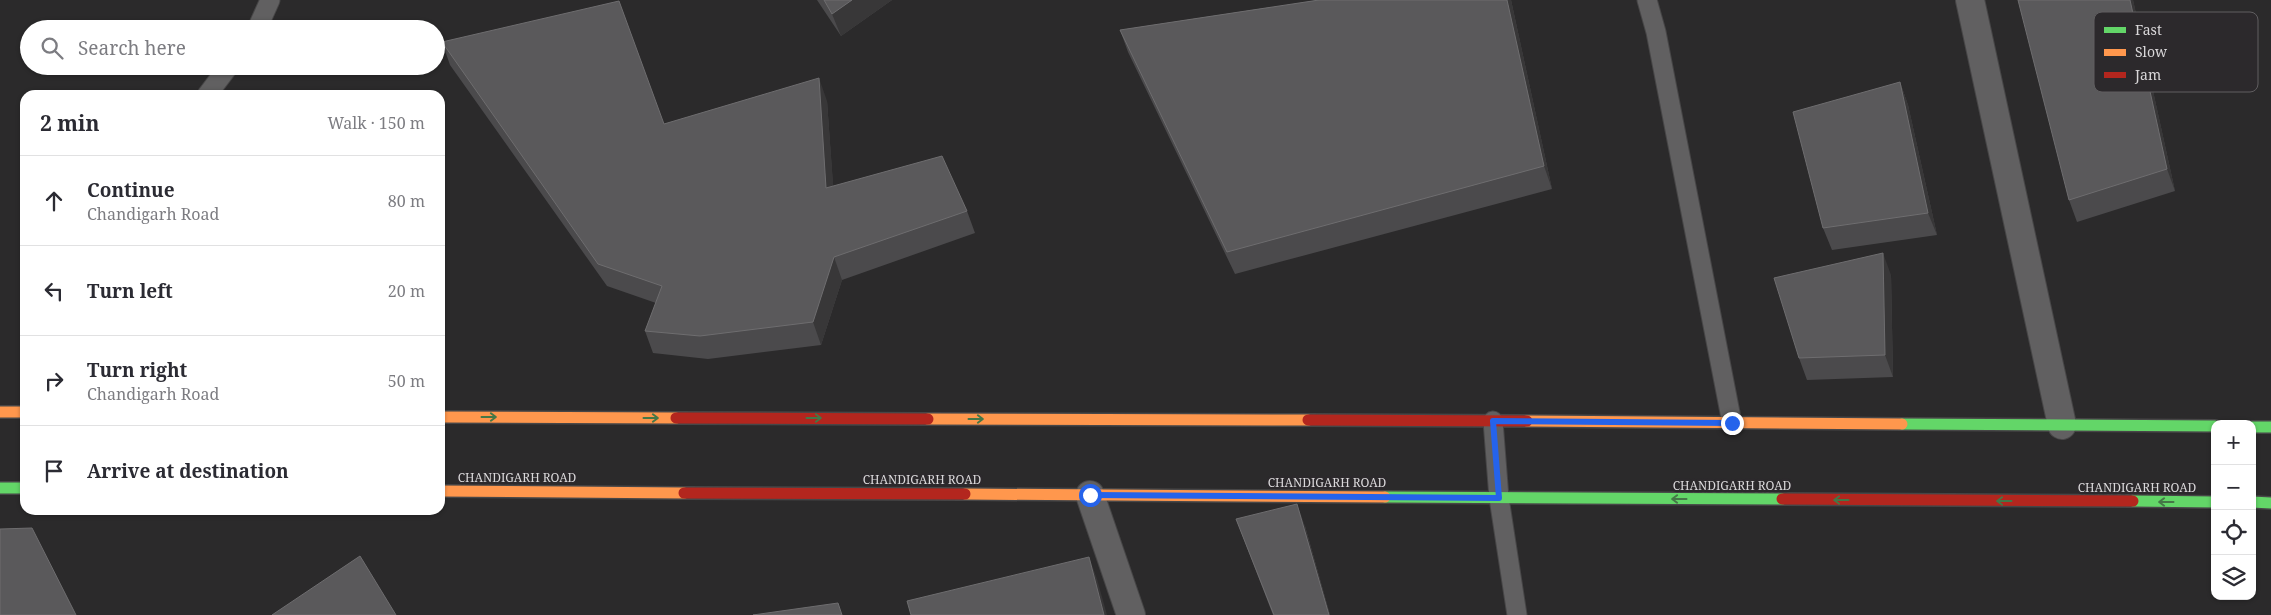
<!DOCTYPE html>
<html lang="en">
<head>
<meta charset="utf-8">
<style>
  body { margin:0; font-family:"Noto Serif",serif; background:#f7f7f7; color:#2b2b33 }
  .controls { position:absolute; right:15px; bottom:15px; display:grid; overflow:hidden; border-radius:10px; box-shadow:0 1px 4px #0004 }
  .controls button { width:45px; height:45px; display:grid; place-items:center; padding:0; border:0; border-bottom:1px solid #e1e1e2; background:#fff; color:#2b2b33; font:25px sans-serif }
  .stop { position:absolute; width:15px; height:15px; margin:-11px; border:4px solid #2563eb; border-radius:50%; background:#fff }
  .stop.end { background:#2563eb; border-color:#fff; box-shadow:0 1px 5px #0008 }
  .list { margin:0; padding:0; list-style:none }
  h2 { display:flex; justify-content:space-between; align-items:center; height:65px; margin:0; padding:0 20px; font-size:21px }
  h2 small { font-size:16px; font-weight:400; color:#7c7c81 }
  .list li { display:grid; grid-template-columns:32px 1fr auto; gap:15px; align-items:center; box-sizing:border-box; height:90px; padding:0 20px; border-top:1px solid #e1e1e2 }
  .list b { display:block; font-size:19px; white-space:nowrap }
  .list p { margin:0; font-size:16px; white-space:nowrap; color:#7c7c81 }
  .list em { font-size:16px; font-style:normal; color:#7c7c81 }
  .icon { flex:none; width:28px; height:28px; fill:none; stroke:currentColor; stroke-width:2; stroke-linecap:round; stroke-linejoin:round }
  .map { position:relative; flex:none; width:2271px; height:615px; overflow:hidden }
  .search { position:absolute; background:#fff; box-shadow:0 1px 4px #0004; left:20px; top:20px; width:425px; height:55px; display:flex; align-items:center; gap:12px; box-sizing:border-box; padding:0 18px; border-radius:28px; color:#7c7c81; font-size:19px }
  .panel { position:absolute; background:#fff; box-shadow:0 1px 4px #0004; left:20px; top:90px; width:425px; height:425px; border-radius:15px }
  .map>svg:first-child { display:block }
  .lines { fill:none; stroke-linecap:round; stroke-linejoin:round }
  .lane-casing { stroke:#474647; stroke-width:21 }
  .street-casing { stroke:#474647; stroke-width:30 }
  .fast-casing { stroke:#474647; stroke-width:14 }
  .slow-casing { stroke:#474647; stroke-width:14 }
  .jam-casing { stroke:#474647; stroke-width:14 }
  .lane { stroke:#616061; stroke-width:19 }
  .street { stroke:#616061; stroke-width:28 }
  .fast { stroke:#63d668; stroke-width:11 }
  .slow { stroke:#ff974d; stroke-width:11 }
  .jam { stroke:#b3261e; stroke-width:11 }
  .wall { fill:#4b4a4c }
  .shaded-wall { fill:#383738 }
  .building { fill:#5a595b; stroke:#6e6d6f }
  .oneway { stroke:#457747 }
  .route { stroke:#2563eb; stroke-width:6 }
  .labels { text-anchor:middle; stroke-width:4.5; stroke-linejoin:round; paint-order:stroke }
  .street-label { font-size:12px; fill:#dad8da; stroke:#2c292c }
  .key { fill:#2c292c; stroke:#605e60; stroke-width:1 }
  .key-label { font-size:14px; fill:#dad8da }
</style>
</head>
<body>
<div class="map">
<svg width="2271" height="615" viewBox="0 0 2271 615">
  <rect width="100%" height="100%" fill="#2b2a2b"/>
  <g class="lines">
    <!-- lane casing -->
    <g class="lane-casing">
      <path id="lane" d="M 1647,0 L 1656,32 L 1732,423
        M 257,29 L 270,0
        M 207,95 L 229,66
        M 1493,421 L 1499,498 L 1517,615"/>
    </g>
    <!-- street casing -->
    <g class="street-casing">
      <path id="street" d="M 1970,0 L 2062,425
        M 1090,495 L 1131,615"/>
    </g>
    <!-- fast casing -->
    <g class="fast-casing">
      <path id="fast" d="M 1902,424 L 2215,426
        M 2252,427 L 2271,427
        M 0,488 L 25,488
        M 1385,497 L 1782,499
        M 2133,501 L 2215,502
        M 2252,502 L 2271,503"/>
    </g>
    <!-- slow casing -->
    <g class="slow-casing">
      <path id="slow" d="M 0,412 L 25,412
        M 440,417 L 676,418
        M 928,419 L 1308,420
        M 1527,421 L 1902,424
        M 440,491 L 684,493
        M 965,494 L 1385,497"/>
    </g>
    <!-- jam casing -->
    <g class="jam-casing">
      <path id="jam" d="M 676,418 L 928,419
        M 1308,420 L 1527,421
        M 684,493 L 965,494
        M 1782,499 L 2133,501"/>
    </g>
    <!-- lane -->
    <use href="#lane" class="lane"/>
    <!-- street -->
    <use href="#street" class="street"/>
    <!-- fast -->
    <use href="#fast" class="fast"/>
    <!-- slow -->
    <use href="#slow" class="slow"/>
    <!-- jam -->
    <use href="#jam" class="jam"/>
  </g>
  <!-- wall -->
  <path class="wall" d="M 817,0 L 892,0 L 841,36 Z
    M 1319,0 L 1511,0 L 1552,189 L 1235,274 L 1128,52 L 1120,30 Z
    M 2133,0 L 2175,191 L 2077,222 L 2069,200 Z
    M 442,42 L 664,124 L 827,101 L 833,186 L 967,211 L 975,233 L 842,280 L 821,345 L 708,359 L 653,353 L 645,331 L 656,303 L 607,286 L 450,65 Z
    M 1900,82 L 1908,105 L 1937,235 L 1832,250 L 1823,228 Z
    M 1891,275 L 1893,377 L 1807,380 L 1799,358 Z
    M 1236,519 L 1305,526 L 1330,615 L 1273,615 Z"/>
  <!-- shaded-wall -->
  <path class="shaded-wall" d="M 852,0 L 892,0 L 841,36 L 832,14 Z
    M 1507,0 L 1511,0 L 1552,189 L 1544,166 Z
    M 2130,0 L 2133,0 L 2175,191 L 2167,169 Z
    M 819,78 L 827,101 L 835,210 L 826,188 Z
    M 1900,82 L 1908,105 L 1937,235 L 1928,213 Z
    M 1883,253 L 1891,275 L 1893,377 L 1885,355 Z
    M 834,257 L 842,280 L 821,345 L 813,322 Z
    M 1297,504 L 1305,526 L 1330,615 L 1329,615 Z
    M 1089,557 L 1097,579 L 1107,615 L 1104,615 Z"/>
  <!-- building -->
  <path class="building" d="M 824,0 L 852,0 L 832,14 Z
    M 1319,0 L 1507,0 L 1544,166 L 1227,252 L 1120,30 Z
    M 2018,0 L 2130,0 L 2167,169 L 2069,200 Z
    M 619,1 L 664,124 L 819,78 L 826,188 L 942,156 L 967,211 L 834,257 L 813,322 L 700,336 L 645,331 L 662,286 L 598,264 L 442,42 Z
    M 1900,82 L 1928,213 L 1823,228 L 1793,112 Z
    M 1883,253 L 1885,355 L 1799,358 L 1774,278 Z
    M 1297,504 L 1329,615 L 1274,615 L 1236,519 Z
    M 32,528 L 76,615 L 0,615 L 0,529 Z
    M 360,556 L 396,615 L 272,615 Z
    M 1089,557 L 1104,615 L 911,615 L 907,601 Z
    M 838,603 L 842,615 L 753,615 Z"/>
  <!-- one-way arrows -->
  <defs><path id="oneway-shaft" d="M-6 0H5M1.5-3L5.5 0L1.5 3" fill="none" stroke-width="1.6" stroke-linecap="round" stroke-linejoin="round" transform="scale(1.25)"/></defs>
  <g class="oneway">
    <use href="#oneway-shaft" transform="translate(489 417)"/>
    <use href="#oneway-shaft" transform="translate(651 418)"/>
    <use href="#oneway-shaft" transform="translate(814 418)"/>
    <use href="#oneway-shaft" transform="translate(976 419)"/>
    <use href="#oneway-shaft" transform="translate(1679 499) rotate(-180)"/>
    <use href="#oneway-shaft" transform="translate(1841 500) rotate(-180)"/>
    <use href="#oneway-shaft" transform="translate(2004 501) rotate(-180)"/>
    <use href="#oneway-shaft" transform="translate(2166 502) rotate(-180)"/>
  </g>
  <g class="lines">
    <!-- route -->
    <path class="route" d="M 1090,495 L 1499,498 L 1493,421 L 1732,423"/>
  </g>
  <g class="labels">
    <!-- street labels -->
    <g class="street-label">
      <text x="517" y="482">CHANDIGARH ROAD</text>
      <text x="922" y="484">CHANDIGARH ROAD</text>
      <text x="1327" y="487">CHANDIGARH ROAD</text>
      <text x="1732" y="490">CHANDIGARH ROAD</text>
      <text x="2137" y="492">CHANDIGARH ROAD</text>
    </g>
  </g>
  <!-- legend -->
  <rect x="2094" y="12" width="164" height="80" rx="8" class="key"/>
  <rect x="2104" y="27" width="22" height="6" fill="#63d668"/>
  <rect x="2104" y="49" width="22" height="7" fill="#ff974d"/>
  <rect x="2104" y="72" width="22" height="6" fill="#b3261e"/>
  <g class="key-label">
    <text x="2135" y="35">Fast</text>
    <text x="2135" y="57">Slow</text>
    <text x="2135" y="80">Jam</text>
  </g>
</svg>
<div class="controls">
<button>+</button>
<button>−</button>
<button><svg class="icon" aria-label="locate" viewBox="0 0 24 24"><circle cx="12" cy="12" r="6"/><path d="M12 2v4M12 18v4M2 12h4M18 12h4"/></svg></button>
<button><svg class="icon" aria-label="layers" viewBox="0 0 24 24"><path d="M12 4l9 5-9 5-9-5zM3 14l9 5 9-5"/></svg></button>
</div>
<div class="stop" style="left:1090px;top:495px"></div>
<div class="stop end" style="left:1732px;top:423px"></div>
<div class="search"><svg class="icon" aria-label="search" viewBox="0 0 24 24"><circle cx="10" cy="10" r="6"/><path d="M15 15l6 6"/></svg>Search here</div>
<section class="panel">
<h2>2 min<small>Walk · 150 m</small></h2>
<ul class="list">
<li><svg class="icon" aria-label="ahead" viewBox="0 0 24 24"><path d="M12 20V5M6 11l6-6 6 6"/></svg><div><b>Continue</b><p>Chandigarh Road</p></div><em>80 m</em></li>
<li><svg class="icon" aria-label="left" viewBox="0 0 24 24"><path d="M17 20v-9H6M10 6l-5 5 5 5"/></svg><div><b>Turn left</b></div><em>20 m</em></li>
<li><svg class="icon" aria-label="right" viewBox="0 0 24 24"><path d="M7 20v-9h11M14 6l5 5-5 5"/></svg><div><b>Turn right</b><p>Chandigarh Road</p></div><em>50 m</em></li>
<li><svg class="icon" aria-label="arrive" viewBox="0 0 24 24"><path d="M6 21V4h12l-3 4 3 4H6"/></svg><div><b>Arrive at destination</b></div></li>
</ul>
</section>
</div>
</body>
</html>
